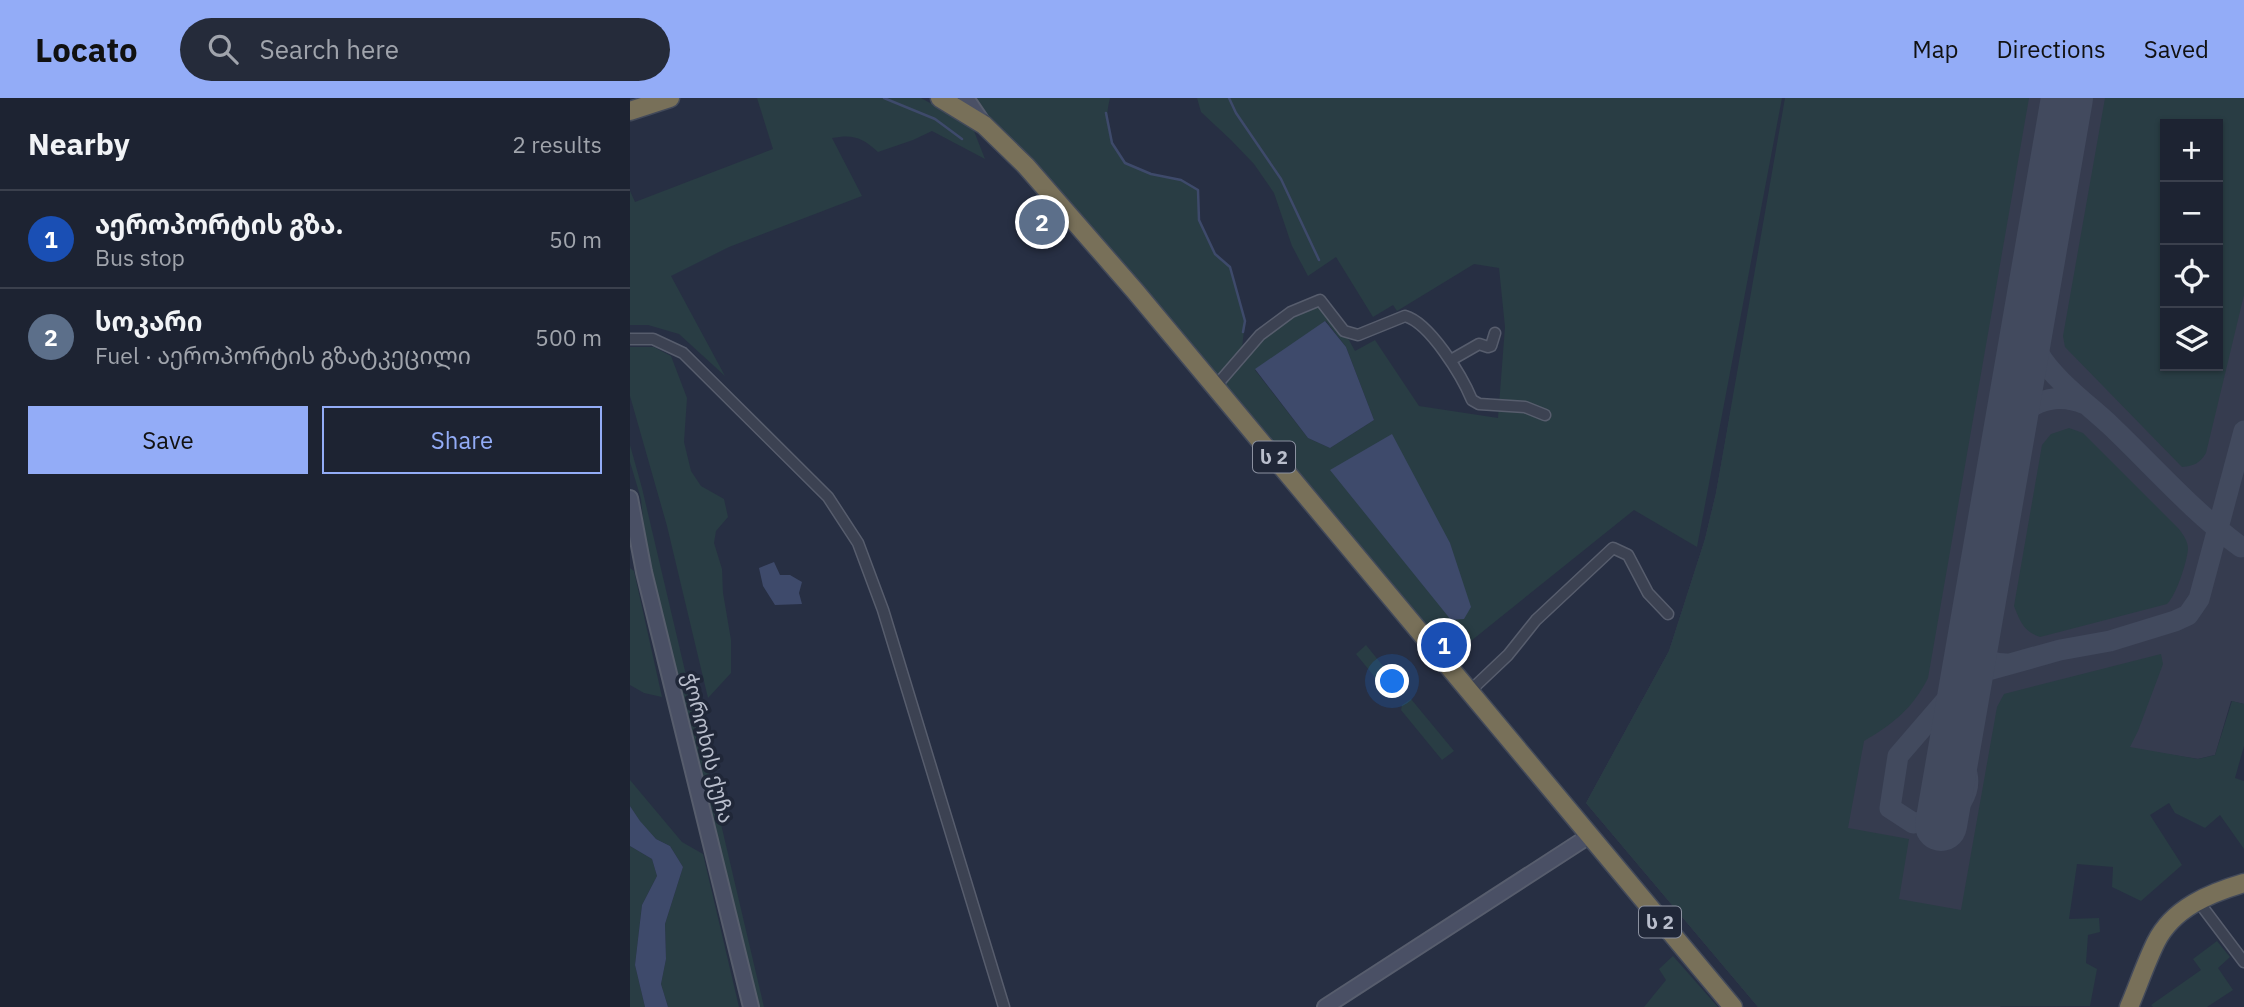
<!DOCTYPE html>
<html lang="en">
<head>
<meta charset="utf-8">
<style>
  body { margin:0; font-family:"IBM Plex Sans","Noto Sans Georgian",sans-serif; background:#252b3a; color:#f1f3f6 }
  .controls { position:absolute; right:21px; top:21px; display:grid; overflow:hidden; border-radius:0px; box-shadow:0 2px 5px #0004 }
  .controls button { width:63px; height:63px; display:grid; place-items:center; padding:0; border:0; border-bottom:2px solid #3b404d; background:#1d2332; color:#f1f3f6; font:35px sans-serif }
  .you { position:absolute; left:763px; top:584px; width:24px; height:24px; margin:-18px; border:5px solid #fff; border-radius:50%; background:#1a73e8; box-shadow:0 0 0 10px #1a73e833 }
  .badge { display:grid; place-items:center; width:46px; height:46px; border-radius:50%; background:#93acf7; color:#fff; font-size:23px; font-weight:700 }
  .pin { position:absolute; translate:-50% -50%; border:4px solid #fff; box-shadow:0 2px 7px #0006 }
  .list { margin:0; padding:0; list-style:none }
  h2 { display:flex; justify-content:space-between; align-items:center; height:91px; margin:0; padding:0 28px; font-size:30px }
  h2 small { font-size:23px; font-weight:400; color:#a0a4ac }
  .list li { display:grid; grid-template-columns:46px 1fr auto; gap:21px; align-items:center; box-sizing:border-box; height:98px; padding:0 28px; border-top:2px solid #3b404d }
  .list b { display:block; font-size:26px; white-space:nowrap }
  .list p { margin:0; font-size:23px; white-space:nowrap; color:#a0a4ac }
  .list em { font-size:23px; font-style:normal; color:#a0a4ac }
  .actions { display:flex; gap:14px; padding:21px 28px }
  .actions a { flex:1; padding:16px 0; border:2px solid #93acf7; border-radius:0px; text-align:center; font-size:24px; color:#93acf7 }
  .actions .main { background:#93acf7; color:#111 }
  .icon { flex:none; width:38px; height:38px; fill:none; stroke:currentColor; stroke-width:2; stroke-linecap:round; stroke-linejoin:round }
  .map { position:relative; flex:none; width:1614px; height:909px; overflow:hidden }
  header { display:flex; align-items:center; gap:42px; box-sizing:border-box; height:98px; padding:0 35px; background:#93acf7; color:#111 }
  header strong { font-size:33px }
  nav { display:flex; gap:38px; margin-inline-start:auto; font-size:24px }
  .search { width:490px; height:63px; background:#252b3a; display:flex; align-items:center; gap:18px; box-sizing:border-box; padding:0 24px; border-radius:38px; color:#a0a4ac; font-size:26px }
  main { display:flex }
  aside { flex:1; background:#1d2332 }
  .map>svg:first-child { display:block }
  .airport { fill:#363c4f; fill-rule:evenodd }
  .green { fill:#293d44; fill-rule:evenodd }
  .water { fill:#3e4a6b }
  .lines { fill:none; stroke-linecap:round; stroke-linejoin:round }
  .stream { stroke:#3e4a6b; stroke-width:2.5 }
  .taxiway { stroke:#424a5e; stroke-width:21 }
  .runway { stroke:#424a5e; stroke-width:52 }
  .street-casing { stroke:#575d6d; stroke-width:13 }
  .secondary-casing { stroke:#575d6d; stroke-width:18 }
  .highway-casing { stroke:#434a5a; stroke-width:21 }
  .street { stroke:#3c4252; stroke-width:10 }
  .secondary { stroke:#4a5065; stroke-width:14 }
  .highway { stroke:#787059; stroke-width:18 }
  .labels { text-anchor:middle; stroke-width:7; stroke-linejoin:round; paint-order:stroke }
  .shield { fill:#202738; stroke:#8b91a0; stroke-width:2 }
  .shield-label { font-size:19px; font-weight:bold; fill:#b9becc }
  .street-label { font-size:21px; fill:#b9becc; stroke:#202738 }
</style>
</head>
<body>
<header>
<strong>Locato</strong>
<div class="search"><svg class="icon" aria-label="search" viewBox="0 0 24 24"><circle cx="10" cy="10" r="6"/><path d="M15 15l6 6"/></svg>Search here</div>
<nav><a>Map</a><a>Directions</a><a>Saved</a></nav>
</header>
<main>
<aside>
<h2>Nearby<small>2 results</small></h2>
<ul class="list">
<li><span class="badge" style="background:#1a4fb4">1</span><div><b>აეროპორტის გზა.</b><p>Bus stop</p></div><em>50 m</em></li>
<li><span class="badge" style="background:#5c6f8a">2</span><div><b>სოკარი</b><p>Fuel · აეროპორტის გზატკეცილი</p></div><em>500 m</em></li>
</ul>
<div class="actions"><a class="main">Save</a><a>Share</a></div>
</aside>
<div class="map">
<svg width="1614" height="909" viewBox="0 0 1614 909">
  <rect width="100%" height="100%" fill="#272f43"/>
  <!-- airport -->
  <path class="airport" d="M 1157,0 L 1614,0 L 1614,606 L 1601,603 L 1585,657 L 1568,661 L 1499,650 L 1370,909 L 1128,909 L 956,705 L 1039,553 L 1075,441 L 1086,395 ZM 1535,26 L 1588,26 L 1588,268 L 1535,268 Z"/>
  <!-- green -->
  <path class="green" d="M 127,0 L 291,0 L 342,28 L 355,61 L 302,33 L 283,42 L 248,54 C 232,39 223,36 202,40 L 232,98 L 99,149 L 41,178 L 95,278 L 49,236 L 18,227 L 0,227 L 0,93 L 5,104 L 143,51 Z
    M 346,0 L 480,0 C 476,16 477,22 481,37 C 489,74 519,73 549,82 C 555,84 562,88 568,92 L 569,122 L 585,156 L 600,169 L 615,223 L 611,260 L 630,237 L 690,202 L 714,233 L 725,253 L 745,242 L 789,308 L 868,320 L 875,229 L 869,170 L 844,166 L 767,213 L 763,207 L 743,219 L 706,159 L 678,178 L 662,148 L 644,95 L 624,66 L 601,42 L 571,14 L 567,0 L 1152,0 L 1067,449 L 1004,412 L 826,555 L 805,541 L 366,29 ZM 696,223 L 716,249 L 744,322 L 700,350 L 678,340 L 625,272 Z
    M 1155,0 L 1399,0 L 1298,580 C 1283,610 1263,626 1234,643 L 1218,730 L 1279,741 L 1269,801 L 1331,812 L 1367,609 L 1374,596 L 1531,556 L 1533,566 L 1508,633 L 1500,649 L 1568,661 L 1585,657 L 1602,603 L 1614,606 L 1614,648 L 1605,680 L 1614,683 L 1614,751 L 1590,717 L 1575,730 L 1545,715 L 1539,705 L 1520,717 L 1552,767 L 1511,803 L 1482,789 L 1483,769 L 1447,766 L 1439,821 L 1469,820 L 1470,834 L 1458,837 L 1456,865 L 1467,871 L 1460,908 L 1128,909 L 956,705 L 1039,553 L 1075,441 L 1086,395 Z
    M 1475,0 L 1614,0 L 1614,197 L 1576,355 C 1570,365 1564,368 1552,369 L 1435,249 L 1433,238 ZM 1588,26 L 1588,268 L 1535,268 L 1535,26 Z
    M 0,249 L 24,249 L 41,258 L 57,300 L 54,344 L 61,373 L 71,388 L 94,401 L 98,419 L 86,433 L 84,445 L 92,471 L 93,495 L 101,542 L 101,575 L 78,600 L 37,428 L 0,298 Z
    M 1439,330 L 1453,335 L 1548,430 C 1553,436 1558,443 1558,451 C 1557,464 1546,498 1537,506 L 1410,539 C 1393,533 1390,523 1384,508 L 1412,347 L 1421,336 Z
    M 0,347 L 12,390 L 134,909 L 125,909 L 24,492 L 16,452 L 11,401 L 0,364 Z
    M 0,470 L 4,473 L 32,599 L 14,595 L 0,587 Z
    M 736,547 L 766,584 L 764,591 L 756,593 L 726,556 Z
    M 781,601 L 824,653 L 812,662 L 771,612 L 772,607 Z
    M 0,682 L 52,744 L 73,756 L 109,909 L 38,909 L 31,886 L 36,861 L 35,826 L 53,769 L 40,748 L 26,741 L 11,725 L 0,708 Z
    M 0,748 L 22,761 L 27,778 L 12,807 L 5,867 L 15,909 L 0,909 Z
    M 1587,843 L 1600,859 L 1588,870 L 1603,892 L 1577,909 L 1523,909 L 1521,907 L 1571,872 L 1563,861 Z
    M 1043,858 L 1088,909 L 1014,909 L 1036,882 L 1029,871 Z"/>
  <!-- water -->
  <path class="water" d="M 695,223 L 716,249 L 744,322 L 700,350 L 678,340 L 625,271 Z
    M 762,336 L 820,445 L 841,509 L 834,521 L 821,522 L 700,372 Z
    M 144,464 L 150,477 L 160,477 L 172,484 L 169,495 L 172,506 L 145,507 L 133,488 L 129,470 Z
    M 0,708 L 10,723 L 26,741 L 40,748 L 53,769 L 35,826 L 36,861 L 31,886 L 38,909 L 15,909 L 5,867 L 12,807 L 27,778 L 22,761 L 0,748 Z"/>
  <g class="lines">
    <!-- stream -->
    <path class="stream" d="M 254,0 L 305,21 L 332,41
      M 599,0 L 606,15 L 651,81 L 689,162
      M 476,15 L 482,45 L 495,65 L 521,76 L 551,82 L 568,92 L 569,122 L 585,156 L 600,169 L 615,223 L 613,234"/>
    <!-- taxiway -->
    <path class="taxiway" d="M 1402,205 C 1400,225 1400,239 1409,256 C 1422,280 1461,309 1481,328 C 1524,369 1563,414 1611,449
      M 1378,339 C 1389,306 1423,292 1455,306
      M 1347,517 C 1344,543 1343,566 1377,566
      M 1324,650 C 1329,658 1335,666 1337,676 C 1341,694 1328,715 1311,721 C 1302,724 1292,724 1283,725 L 1260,710 L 1268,658 L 1337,578 L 1430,552 L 1480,543 L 1545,523 L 1558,517 L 1569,501 L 1614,333"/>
    <!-- runway -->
    <path class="runway" d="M 1311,727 L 1437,0"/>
    <!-- street casing -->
    <g class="street-casing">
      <path id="street" d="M 0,241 L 23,241 L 53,255 L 198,399 L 228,445 L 253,512 L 374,909
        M 821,262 L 849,246 L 858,249 L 861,248 L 865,235
        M 585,289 L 630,237 L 661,214 L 690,202 L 714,233 L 728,237 L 775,218 C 800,225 832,278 842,302 L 849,306 L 895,309 L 915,317
        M 840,593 L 878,557 L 906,522 L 983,450 L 998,457 L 1018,495 L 1038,516
        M 1568,803 L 1614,864"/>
    </g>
    <!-- secondary casing -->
    <g class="secondary-casing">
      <path id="secondary" d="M 336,0 L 353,25
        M 0,400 L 14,474 L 121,909
        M 695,909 L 959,738"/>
    </g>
    <!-- highway casing -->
    <g class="highway-casing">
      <path id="highway" d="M 310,0 L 354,27 L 396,68 L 505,193 L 1103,909
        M 0,13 L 40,0
        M 1499,909 C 1508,888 1516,864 1526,844 C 1543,810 1580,795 1614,785"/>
    </g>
    <!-- street -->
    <use href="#street" class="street"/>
    <!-- secondary -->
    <use href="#secondary" class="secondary"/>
    <!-- highway -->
    <use href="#highway" class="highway"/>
  </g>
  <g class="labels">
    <!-- shield labels -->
    <g class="shield">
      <rect x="623" y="343.5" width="42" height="31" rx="5"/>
      <rect x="1009" y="808.5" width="42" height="31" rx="5"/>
    </g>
    <g class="shield-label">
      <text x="644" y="366">ს 2</text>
      <text x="1030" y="831">ს 2</text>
    </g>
    <!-- street labels -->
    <g class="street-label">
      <text transform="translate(78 650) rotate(76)" y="7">ჭოროხის ქუჩა</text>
    </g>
  </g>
</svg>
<div class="controls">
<button>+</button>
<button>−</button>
<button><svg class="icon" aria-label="locate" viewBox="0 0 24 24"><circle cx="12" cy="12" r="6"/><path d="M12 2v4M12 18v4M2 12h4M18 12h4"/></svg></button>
<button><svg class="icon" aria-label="layers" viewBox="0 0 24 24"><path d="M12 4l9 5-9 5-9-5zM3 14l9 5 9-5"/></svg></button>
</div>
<div class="you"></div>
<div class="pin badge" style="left:814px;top:547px;background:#1a4fb4">1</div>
<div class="pin badge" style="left:412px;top:124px;background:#5c6f8a">2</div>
</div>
</main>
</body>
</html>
